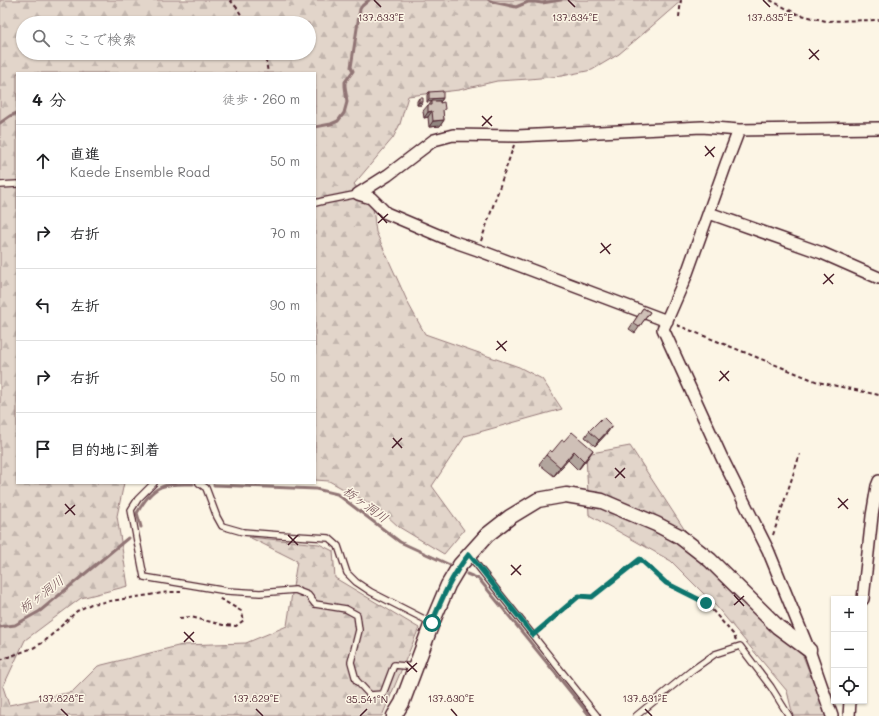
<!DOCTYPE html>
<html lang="ja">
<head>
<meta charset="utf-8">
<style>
  body { margin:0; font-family:Mali,"Klee One",sans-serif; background:#f2f2f2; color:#202124 }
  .controls { position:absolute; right:12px; bottom:12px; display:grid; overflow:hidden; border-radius:0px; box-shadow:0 1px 3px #0004 }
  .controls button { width:36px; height:36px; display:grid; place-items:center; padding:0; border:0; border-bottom:1px solid #e0e0e0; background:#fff; color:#202124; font:20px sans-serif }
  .stop { position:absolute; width:12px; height:12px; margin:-9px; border:3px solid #0f766e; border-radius:50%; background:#fff }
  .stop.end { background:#0f766e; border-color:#fff; box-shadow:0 1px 4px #0008 }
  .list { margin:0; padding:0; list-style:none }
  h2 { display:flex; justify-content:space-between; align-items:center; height:52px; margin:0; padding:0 16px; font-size:17px }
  h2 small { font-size:13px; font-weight:400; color:#757577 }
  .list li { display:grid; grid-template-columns:26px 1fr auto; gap:12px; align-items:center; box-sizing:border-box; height:72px; padding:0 16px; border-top:1px solid #e0e0e0 }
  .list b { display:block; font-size:15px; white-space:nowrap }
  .list p { margin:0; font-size:13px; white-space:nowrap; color:#757577 }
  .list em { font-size:13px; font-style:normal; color:#757577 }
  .icon { flex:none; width:22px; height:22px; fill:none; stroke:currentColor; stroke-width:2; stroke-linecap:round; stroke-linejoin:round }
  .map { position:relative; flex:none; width:879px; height:716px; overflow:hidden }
  .search { position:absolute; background:#fff; box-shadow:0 1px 3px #0004; left:16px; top:16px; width:300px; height:44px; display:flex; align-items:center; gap:10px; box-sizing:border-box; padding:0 14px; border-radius:22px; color:#757577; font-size:15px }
  .panel { position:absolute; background:#fff; box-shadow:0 1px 3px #0004; left:16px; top:72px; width:300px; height:412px; border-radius:0px }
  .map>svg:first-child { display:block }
  .forest { fill:url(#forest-firs); stroke:#967a7a; fill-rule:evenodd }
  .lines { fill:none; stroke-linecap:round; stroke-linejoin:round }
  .stream { stroke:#917474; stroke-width:3 }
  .service-casing { stroke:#4a1f2b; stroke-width:8 }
  .minor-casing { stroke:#4a1f2b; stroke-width:14 }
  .tertiary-casing { stroke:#4a1f2b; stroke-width:17 }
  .path { stroke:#4a1f2b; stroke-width:2; stroke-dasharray:4 3; stroke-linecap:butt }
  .service { stroke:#fcf5e5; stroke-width:5.5 }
  .minor { stroke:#fcf5e5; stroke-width:11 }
  .tertiary { stroke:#fcf5e5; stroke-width:14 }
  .wall { fill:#b2a59d; stroke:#4a1f2b }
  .shaded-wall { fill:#918680; stroke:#4a1f2b }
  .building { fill:#cfc0b7; stroke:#4a1f2b }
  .route { stroke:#0f766e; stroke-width:5 }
  .ticks { fill:none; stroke:#4a1f2b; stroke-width:1.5 }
  .labels { text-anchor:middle; stroke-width:3; stroke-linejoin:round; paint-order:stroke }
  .water-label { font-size:13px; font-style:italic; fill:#6d4950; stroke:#fcf5e5 }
  .ticks-label { font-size:10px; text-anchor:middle; fill:#4a1f2b; stroke:#fcf5e5; stroke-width:3; stroke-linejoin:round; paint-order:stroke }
</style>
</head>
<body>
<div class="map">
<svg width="879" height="716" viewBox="0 0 879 716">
  <defs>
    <pattern id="forest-firs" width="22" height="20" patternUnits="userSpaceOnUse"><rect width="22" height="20" fill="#e2d5ca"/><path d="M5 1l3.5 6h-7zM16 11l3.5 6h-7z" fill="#c3b6ae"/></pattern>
  </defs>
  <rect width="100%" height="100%" fill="#fcf5e5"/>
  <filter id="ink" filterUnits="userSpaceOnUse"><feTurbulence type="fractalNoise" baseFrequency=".025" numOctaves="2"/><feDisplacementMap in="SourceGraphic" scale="8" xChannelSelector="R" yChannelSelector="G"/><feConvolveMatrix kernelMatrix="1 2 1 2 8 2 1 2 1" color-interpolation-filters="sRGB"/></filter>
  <g filter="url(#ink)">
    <!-- forest -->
    <path class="forest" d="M 0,0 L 682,0 L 644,33 L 619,54 L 592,70 L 562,76 L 529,79 L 497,81 L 459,90 L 408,96 L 400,124 L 393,138 L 354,184 L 373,208 L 376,232 L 409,305 L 425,334 L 519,367 L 542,379 L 562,409 L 465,436 L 432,486 L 464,530 L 444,554 L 399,527 L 386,515 L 367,502 L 329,481 L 315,480 L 315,73 L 17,73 L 17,483 L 124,483 L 117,516 L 128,586 L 81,598 L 25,640 L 3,687 L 9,705 L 72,692 L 98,666 L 182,645 L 246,643 L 287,626 L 297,561 L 249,537 L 319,544 L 333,551 L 335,578 L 419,628 L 382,716 L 0,716 ZM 23,23 L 309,23 L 309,53 L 23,53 Z
      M 630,446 L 688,535 L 738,597 L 803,656 L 827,716 L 793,716 L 787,691 L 716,606 L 671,561 L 589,515 L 586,454 Z"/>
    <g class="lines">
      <!-- stream -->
      <path class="stream" d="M 489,0 L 493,2 L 516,7 L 528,2 L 535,2 L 542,3 L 561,0
        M 0,123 L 10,116 L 17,113
        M 315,127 L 331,124 L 338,121 L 344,113 L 347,102 L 345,86 L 345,82 L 353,71 L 351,67 L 360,9 L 362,6 L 369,0
        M 214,485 L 316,489 L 337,494 L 400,542 L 450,565
        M 141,527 L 137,513 C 143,503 150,492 161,487 C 169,483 184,484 193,484
        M 467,574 L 479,579 L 590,716
        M 0,627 L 15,625 L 40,611 L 128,538"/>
      <!-- service casing -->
      <g class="service-casing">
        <path id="service" d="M 0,185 L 17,184
          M 315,203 L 323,201 L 358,194
          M 154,483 L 138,499 L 131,510 L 144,577 L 227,591 L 260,593 L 295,590 L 308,595 L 315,604 L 346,609 L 357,615 L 359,630 L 351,662 L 356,680 L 370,695 L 383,694 L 394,665 L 416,667
          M 199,483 L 206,488 L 217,517 L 222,526 L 243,532 L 280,535 L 329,538 L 338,546 L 347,573 L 356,582 L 371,592 L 432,623
          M 469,555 L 597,716
          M 636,716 L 691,671 L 715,654 L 740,646 L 771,687 L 789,716"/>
      </g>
      <!-- minor casing -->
      <g class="minor-casing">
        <path id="minor" d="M 739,130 L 726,164 L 686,276 L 663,329 L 722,458 L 768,550 L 809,650 L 832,716
          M 358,194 L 388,175 L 434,140 L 453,135 L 517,136 L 702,127 L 739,130 L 879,128
          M 358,194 L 371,198 L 386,213 L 452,241 L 478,250 L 667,321
          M 709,213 L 822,253 L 879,278
          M 863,599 L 872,516 L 877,486 L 879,481
          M 849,716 L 850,701"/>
      </g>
      <!-- tertiary casing -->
      <g class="tertiary-casing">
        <path id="tertiary" d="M 394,716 L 402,703 L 432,623 L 448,585 L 460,565 L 487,535 L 510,517 L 538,500 L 566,495 L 602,501 L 656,524 L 679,536 L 710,560 L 778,627 L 809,650"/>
      </g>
      <!-- path -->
      <path class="path" d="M 230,0 L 237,8 L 246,23
        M 770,0 L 797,14 L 826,21 L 879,20
        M 679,17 L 681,0
        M 262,53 L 266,61 L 268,73
        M 481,241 L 514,145
        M 677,325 L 818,382 L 879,395
        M 773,535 L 800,454
        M 179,618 L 191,617 L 223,625 L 236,626 L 244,620 L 241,611 L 224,601 L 218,598
        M 539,631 L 579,596 L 592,597 L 640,559 L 666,583 L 706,603 L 733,634 L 736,640
        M 0,660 L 33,648 L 44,642 L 77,611 L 91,604 L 169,592 L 181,592"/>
      <!-- service -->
      <use href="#service" class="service"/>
      <!-- minor -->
      <use href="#minor" class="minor"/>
      <!-- tertiary -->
      <use href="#tertiary" class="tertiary"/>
    </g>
    <!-- wall -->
    <path class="wall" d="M 429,92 L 443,98 L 441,101 L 440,101 L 443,112 L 444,120 L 440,126 L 429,127 L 428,117 L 424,118 L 423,111 L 428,105 L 429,105 L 432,101 L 427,102 L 427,95 Z
      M 419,98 L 421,105 L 417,105 L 417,101 Z
      M 643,308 L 650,312 L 635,333 L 629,329 Z
      M 589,431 L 608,432 L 595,446 L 585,437 Z
      M 564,441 L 593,450 L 587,459 L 578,470 L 568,460 L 554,476 L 539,464 L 546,455 L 552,452 Z"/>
    <!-- shaded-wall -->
    <path class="shaded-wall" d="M 443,98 L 441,101 L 427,102 L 429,99 Z
      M 419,102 L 423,102 L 421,105 L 417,105 Z
      M 432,111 L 428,117 L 424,118 L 428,112 Z
      M 444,120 L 440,126 L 429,127 L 433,121 Z
      M 612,426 L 608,432 L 595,446 L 599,440 Z
      M 593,450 L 587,459 L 578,470 L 584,461 Z
      M 574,451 L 568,460 L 554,476 L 560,467 Z"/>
    <!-- building -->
    <path class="building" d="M 443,91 L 443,98 L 429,99 L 429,92 Z
      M 419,98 L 423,98 L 423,102 L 419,102 Z
      M 432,101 L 440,101 L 440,103 L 444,102 L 445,109 L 443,110 L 444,120 L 433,121 L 432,111 L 428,112 L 428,105 L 432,105 Z
      M 643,308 L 650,312 L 639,327 L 633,323 Z
      M 603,417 L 612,426 L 599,440 L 589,431 Z
      M 572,432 L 593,450 L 584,461 L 574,451 L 560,467 L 546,455 L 550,450 L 552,452 L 562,440 L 564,441 Z"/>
  </g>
  <g class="lines" filter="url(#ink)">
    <!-- route -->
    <path class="route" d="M 432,623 C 442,598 452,575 469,554 L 533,635 L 579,596 L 592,597 L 640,559 L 666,583 L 706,603"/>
  </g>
  <!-- ticks -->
  <path class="ticks" d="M 374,0 L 381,7M 568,0 L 575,7M 763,0 L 770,7M 809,49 L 819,60M 809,59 L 819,50M 482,116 L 492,126M 482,126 L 492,116M 705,146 L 714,157M 705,156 L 715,147M 378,213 L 387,223M 378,223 L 388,214M 601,243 L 610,254M 600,253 L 611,244M 824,274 L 833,284M 823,284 L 834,274M 497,341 L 506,351M 496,350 L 507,341M 720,371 L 729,381M 719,381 L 729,371M 393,438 L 402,448M 392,448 L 402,438M 615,468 L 625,478M 615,478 L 625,468M 838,498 L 848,509M 65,504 L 75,515M 838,508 L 848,499M 65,514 L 75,505M 288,535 L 298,545M 288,545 L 298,535M 511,565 L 521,575M 511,575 L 521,565M 734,595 L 744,606M 734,605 L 744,596M 184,632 L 194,642M 184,642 L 194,632M 407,662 L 417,672M 407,672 L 417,663M 61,709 L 68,716M 256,709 L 263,716M 451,709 L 457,716M 645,709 L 652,716M 360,716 L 367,709"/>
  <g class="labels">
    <!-- water labels -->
    <g class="water-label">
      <text transform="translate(366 504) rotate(36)" y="5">栃ヶ洞川</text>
      <text transform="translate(41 594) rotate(-37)" y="5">栃ヶ洞川</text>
    </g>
  </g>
  <g class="ticks-label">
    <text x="381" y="21">137.833°E</text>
    <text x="575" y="21">137.834°E</text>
    <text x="770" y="21">137.835°E</text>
    <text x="61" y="702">137.828°E</text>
    <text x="256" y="702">137.829°E</text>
    <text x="451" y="702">137.830°E</text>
    <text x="645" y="702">137.831°E</text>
    <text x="367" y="703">35.541°N</text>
  </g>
</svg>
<div class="controls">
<button>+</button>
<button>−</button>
<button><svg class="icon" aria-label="locate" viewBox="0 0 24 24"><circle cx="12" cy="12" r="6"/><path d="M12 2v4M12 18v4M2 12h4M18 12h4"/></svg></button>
</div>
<div class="stop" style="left:432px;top:623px"></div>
<div class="stop end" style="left:706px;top:603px"></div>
<div class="search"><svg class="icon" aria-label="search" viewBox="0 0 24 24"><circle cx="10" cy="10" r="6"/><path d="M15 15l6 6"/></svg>ここで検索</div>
<section class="panel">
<h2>4 分<small>徒歩 · 260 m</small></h2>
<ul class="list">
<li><svg class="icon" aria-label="ahead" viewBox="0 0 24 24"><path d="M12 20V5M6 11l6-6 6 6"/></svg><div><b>直進</b><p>Kaede Ensemble Road</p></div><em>50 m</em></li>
<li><svg class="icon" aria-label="right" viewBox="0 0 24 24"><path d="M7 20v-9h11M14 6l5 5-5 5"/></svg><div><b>右折</b></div><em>70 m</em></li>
<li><svg class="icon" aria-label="left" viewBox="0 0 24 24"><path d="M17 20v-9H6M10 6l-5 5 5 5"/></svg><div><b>左折</b></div><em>90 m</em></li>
<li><svg class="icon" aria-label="right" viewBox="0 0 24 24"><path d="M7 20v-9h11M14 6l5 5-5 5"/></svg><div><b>右折</b></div><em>50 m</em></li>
<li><svg class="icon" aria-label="arrive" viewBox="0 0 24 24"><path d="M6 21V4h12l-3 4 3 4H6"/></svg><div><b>目的地に到着</b></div></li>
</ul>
</section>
</div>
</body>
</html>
